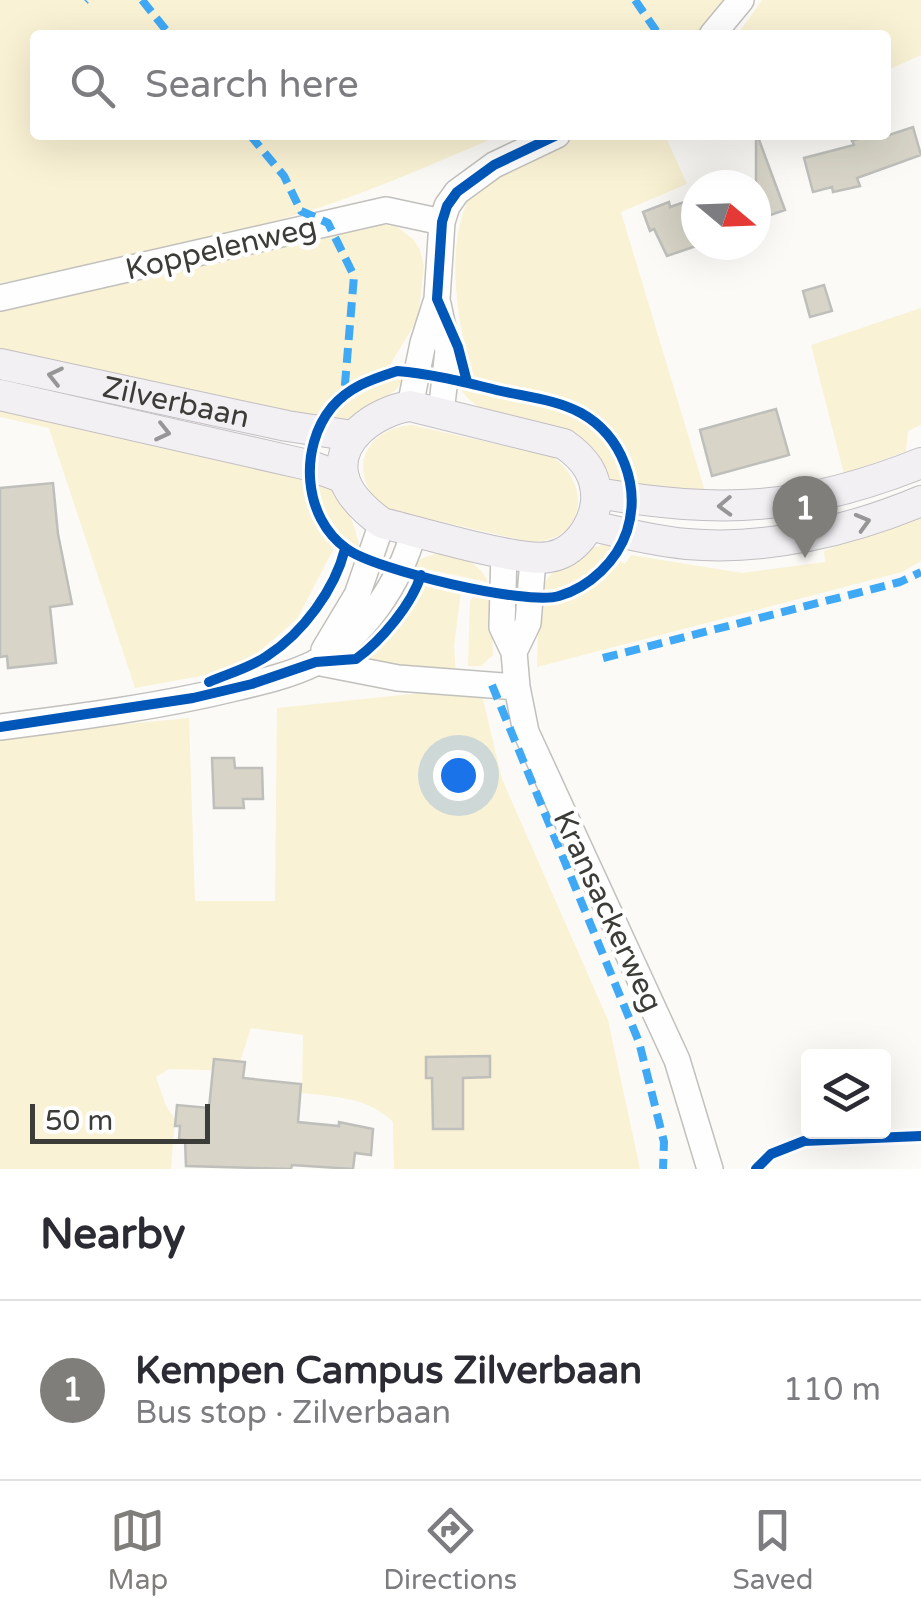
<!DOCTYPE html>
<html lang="en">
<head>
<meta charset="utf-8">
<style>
  body { margin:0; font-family:"Varela Round",sans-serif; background:#f7f7f7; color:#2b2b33 }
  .controls { position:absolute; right:30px; bottom:30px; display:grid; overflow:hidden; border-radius:10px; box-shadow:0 10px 40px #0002 }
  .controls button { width:90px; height:90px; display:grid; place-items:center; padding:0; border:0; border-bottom:2px solid #e1e1e2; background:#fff; color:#2b2b33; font:50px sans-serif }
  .compass { position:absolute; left:681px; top:170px; width:90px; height:90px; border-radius:50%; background:#fff; box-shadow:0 10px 40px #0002; rotate:109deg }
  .scale { position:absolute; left:30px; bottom:25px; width:180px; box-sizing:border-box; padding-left:10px; border:5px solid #3c3c39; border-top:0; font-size:28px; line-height:35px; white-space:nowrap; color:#3c3c39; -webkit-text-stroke:8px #fff; paint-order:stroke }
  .you { position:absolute; left:458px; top:775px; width:35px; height:35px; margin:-25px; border:8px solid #fff; border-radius:50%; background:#1a73e8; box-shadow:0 0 0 15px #1a73e833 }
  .badge { display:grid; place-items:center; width:65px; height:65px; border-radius:50%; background:#7f7e7b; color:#fff; font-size:32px; font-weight:700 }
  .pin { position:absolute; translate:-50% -82px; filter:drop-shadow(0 2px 5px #0008) }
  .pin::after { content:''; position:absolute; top:52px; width:35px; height:30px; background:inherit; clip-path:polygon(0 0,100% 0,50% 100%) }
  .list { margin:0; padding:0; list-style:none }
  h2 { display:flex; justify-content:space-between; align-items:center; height:130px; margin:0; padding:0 40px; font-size:42px }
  h2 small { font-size:32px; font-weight:400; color:#7c7c81 }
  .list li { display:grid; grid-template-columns:65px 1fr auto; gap:30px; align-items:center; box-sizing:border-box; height:180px; padding:0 40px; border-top:2px solid #e1e1e2 }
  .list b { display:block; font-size:38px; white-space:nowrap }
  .list p { margin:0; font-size:32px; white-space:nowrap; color:#7c7c81 }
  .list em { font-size:32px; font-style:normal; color:#7c7c81 }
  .icon { flex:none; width:55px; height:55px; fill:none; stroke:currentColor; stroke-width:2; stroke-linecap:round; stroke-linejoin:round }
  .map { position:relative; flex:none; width:921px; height:1169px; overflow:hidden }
  .search { position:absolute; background:#fff; box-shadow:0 10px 40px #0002; left:30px; right:30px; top:30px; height:110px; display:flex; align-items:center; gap:25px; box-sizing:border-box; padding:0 35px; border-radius:10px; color:#7c7c81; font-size:38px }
  .sheet { height:310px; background:#fff }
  nav { display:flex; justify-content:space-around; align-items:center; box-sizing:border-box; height:140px; border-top:2px solid #e1e1e2; background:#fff; font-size:28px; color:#7c7c81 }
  nav a { display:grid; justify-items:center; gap:5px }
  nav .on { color:#7f7e7b }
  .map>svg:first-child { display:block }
  .green { fill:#faf2d4 }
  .building { fill:#d8d5c8; stroke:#bebebb; stroke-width:2.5 }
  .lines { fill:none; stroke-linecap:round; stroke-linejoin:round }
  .minor-casing { stroke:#c1c0bd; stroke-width:28 }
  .major-casing { stroke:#c2bec3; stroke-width:32 }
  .minor { stroke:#fefefe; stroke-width:25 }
  .major { stroke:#f2f0f3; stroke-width:30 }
  .quiet { stroke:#3fa9f5; stroke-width:8; stroke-dasharray:15 8; stroke-linecap:butt }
  .cycleway-casing { stroke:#fff; stroke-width:16 }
  .cycleway { stroke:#0057b8; stroke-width:10 }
  .oneway { stroke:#979696 }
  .labels { text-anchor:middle; stroke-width:9; stroke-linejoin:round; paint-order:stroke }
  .street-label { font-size:30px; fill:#3c3c39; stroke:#fff }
</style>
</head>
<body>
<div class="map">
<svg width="921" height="1169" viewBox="0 0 921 1169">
  <rect width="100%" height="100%" fill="#fbfaf6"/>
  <!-- green -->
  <path class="green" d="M 0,0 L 723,0 L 697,35 L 35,35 L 35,135 L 502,135 C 440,160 378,189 315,209 C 214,241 106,267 0,283 Z
    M 762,0 L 921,0 L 921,55 L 886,71 L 886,35 L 737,35 Z
    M 572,135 L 665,135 L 687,184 L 621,212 L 707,498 L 639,492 C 620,398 553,397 474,377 C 455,322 437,209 493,170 C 515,154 547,145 572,135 Z
    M 372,224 L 396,226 L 414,240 L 420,250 L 424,266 L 418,319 L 388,368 L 346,386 L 315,423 L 0,354 L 0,303 Z
    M 921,308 L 921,425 L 908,431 L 906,451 L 844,474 L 811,345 Z
    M 405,377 C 401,391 359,418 344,422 C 339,423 333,422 327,422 C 352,394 367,382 405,377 Z
    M 460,387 C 484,391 507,397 530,402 C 587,416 613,434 628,492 C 604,479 596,452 579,443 C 547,425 476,422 460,387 Z
    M 0,401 L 305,471 L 311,505 L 334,548 L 297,619 L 239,669 L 135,688 L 49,428 L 0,417 Z
    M 412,425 L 553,457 C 593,486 585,542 530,542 L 386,509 C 346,478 361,428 412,425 Z
    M 314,474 C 342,492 353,517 360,549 C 330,532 320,507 314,474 Z
    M 921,511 L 921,561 L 902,572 L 537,667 L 539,603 C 572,595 596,587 617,559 L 625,564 L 631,555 L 742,573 L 825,562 L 824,551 Z
    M 616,542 C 601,569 573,591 541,592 C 548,565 590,545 616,542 Z
    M 436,554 C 459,554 478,561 488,582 L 411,566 L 425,557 Z
    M 429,580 L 456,586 L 461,591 L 454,646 L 456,677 L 342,674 C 376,649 404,620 423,583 Z
    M 477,593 L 490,594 L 493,655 L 481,666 L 468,666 L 470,601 Z
    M 469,688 L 482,695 L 502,779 L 608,1020 L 640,1169 L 394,1169 L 393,1122 C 368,1097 336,1097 302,1093 L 303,1035 L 251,1028 L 237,1071 L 169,1069 L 156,1077 L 166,1106 L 175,1119 L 171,1169 L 0,1169 L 0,736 L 189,718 L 195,901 L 275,901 L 277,708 Z"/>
  <!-- building -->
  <path class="building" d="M 913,127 L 921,155 L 857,178 L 860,186 L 833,192 L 832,187 L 813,192 L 804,158 L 854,145 L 852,141 L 868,135 L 889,135 Z
    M 758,137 L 785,210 L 756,220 L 756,138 Z
    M 696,198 L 696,246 L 667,256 L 654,229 L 650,231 L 643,212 L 669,202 L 670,207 Z
    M 824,285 L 832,311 L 810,317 L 803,291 Z
    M 776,409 L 789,455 L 712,476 L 700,430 Z
    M 53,483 L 58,534 L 72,604 L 50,607 L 56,663 L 8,668 L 7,656 L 0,657 L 0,488 Z
    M 212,758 L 234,758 L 235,768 L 262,768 L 263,799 L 243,799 L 244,808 L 214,808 Z
    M 490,1056 L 490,1077 L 463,1078 L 463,1129 L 433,1129 L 432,1078 L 426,1078 L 426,1057 Z
    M 214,1059 L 245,1062 L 243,1078 L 301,1084 L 298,1122 L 339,1126 L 339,1122 L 373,1129 L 371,1155 L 355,1153 L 353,1169 L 292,1165 L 291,1169 L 186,1166 L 185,1140 L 179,1139 L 180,1126 L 175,1126 L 177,1105 L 209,1108 Z"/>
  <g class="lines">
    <!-- minor casing -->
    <g class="minor-casing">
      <path id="minor" d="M 712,35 L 741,0
        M 0,298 L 386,210 L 442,222
        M 438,304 L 448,351 L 441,413
        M 410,406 L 423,343 L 437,299 L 442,222 L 447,206 L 457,192 L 494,165 L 557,135
        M 504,552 L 502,627 L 514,652 L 517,687 L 526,732 L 677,1060 L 710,1169
        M 324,650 L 357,595 L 382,523
        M 514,652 L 528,623 L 533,559
        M 316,662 L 398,678 L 517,687
        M 0,727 C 79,717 158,707 235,688 C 261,682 291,675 315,663 C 364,638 400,582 414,531"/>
    </g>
    <!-- major casing -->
    <g class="major-casing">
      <g id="major">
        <path id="s1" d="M 0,364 L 287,426 L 353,436"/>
        <path d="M 0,395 L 308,465 L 344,478"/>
        <path d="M 410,406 L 564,444 C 584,458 598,475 596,502 C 593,527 575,553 549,557 C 521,563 416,531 382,523 C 367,512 351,498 345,481 C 331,441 376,411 410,406 Z"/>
        <path d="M 597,493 C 722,514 801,511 921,463"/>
        <path d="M 589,525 C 621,533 654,541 687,544 C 766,551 849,531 921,501"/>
      </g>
    </g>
    <!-- minor -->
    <use href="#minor" class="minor"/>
    <!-- major -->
    <use href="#major" class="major"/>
    <!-- quiet -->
    <path class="quiet" d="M 142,0 L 170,35
      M 635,0 L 659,35
      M 85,1 L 86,0
      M 250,135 L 284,176 L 301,211 L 328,223 L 354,276 L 344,396
      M 603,658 L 900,582 L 921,572
      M 492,685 L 639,1042 L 664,1142 L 663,1169"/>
    <!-- cycleway casing -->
    <g class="cycleway-casing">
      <path id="cycleway" d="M 397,371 C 433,374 467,383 501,391 C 528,397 557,400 581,413 C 622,436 641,486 627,531 C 617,561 590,587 559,596 C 526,606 375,570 347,549 C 302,517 299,447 332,407 C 350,386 373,379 397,371 Z
        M 467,382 L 458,347 L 437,299 L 442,222 L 447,206 L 457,192 L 494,165 L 557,135
        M 209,682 C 227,674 250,668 267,656 C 303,633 335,589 345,549
        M 0,727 L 193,698 L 252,684 L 316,662 L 356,659 C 381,641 412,604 421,575
        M 756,1169 L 771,1154 L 804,1141 L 921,1136"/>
    </g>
    <!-- cycleway -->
    <use href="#cycleway" class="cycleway"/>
  </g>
  <!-- one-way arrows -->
  <defs><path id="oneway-chevron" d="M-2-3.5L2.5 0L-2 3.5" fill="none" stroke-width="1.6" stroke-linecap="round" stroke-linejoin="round" transform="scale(2.5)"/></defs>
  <g class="oneway">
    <use href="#oneway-chevron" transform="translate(55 376) rotate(-167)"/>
    <use href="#oneway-chevron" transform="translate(163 432) rotate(13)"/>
    <use href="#oneway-chevron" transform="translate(725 506) rotate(178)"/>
    <use href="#oneway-chevron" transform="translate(863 522) rotate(-16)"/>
  </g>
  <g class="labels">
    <!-- street labels -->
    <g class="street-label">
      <text transform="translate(221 248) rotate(-13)" y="10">Koppelenweg</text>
      <text dy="10" stroke="none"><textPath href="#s1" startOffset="180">Zilverbaan</textPath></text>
      <text transform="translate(608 911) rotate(65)" y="10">Kransackerweg</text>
    </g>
  </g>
</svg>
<div class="controls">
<button><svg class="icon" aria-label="layers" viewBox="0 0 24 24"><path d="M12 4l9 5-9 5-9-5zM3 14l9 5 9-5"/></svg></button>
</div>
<svg class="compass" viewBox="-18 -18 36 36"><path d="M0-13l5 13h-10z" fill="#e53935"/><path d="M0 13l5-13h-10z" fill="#7c7c81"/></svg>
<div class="scale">50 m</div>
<div class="you"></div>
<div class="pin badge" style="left:805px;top:558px">1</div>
<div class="search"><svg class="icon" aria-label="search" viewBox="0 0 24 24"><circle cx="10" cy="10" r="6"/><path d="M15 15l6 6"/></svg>Search here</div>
</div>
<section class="sheet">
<h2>Nearby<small></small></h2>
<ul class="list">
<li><span class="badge">1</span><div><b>Kempen Campus Zilverbaan</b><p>Bus stop · Zilverbaan</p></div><em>110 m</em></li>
</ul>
</section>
<nav>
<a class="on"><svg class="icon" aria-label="map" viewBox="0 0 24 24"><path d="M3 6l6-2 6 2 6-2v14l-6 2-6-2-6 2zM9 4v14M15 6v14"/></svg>Map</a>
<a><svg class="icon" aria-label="directions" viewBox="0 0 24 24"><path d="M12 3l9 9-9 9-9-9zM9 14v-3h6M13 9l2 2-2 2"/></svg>Directions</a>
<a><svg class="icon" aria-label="saved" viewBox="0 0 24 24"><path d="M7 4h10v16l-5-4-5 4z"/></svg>Saved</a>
</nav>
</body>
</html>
